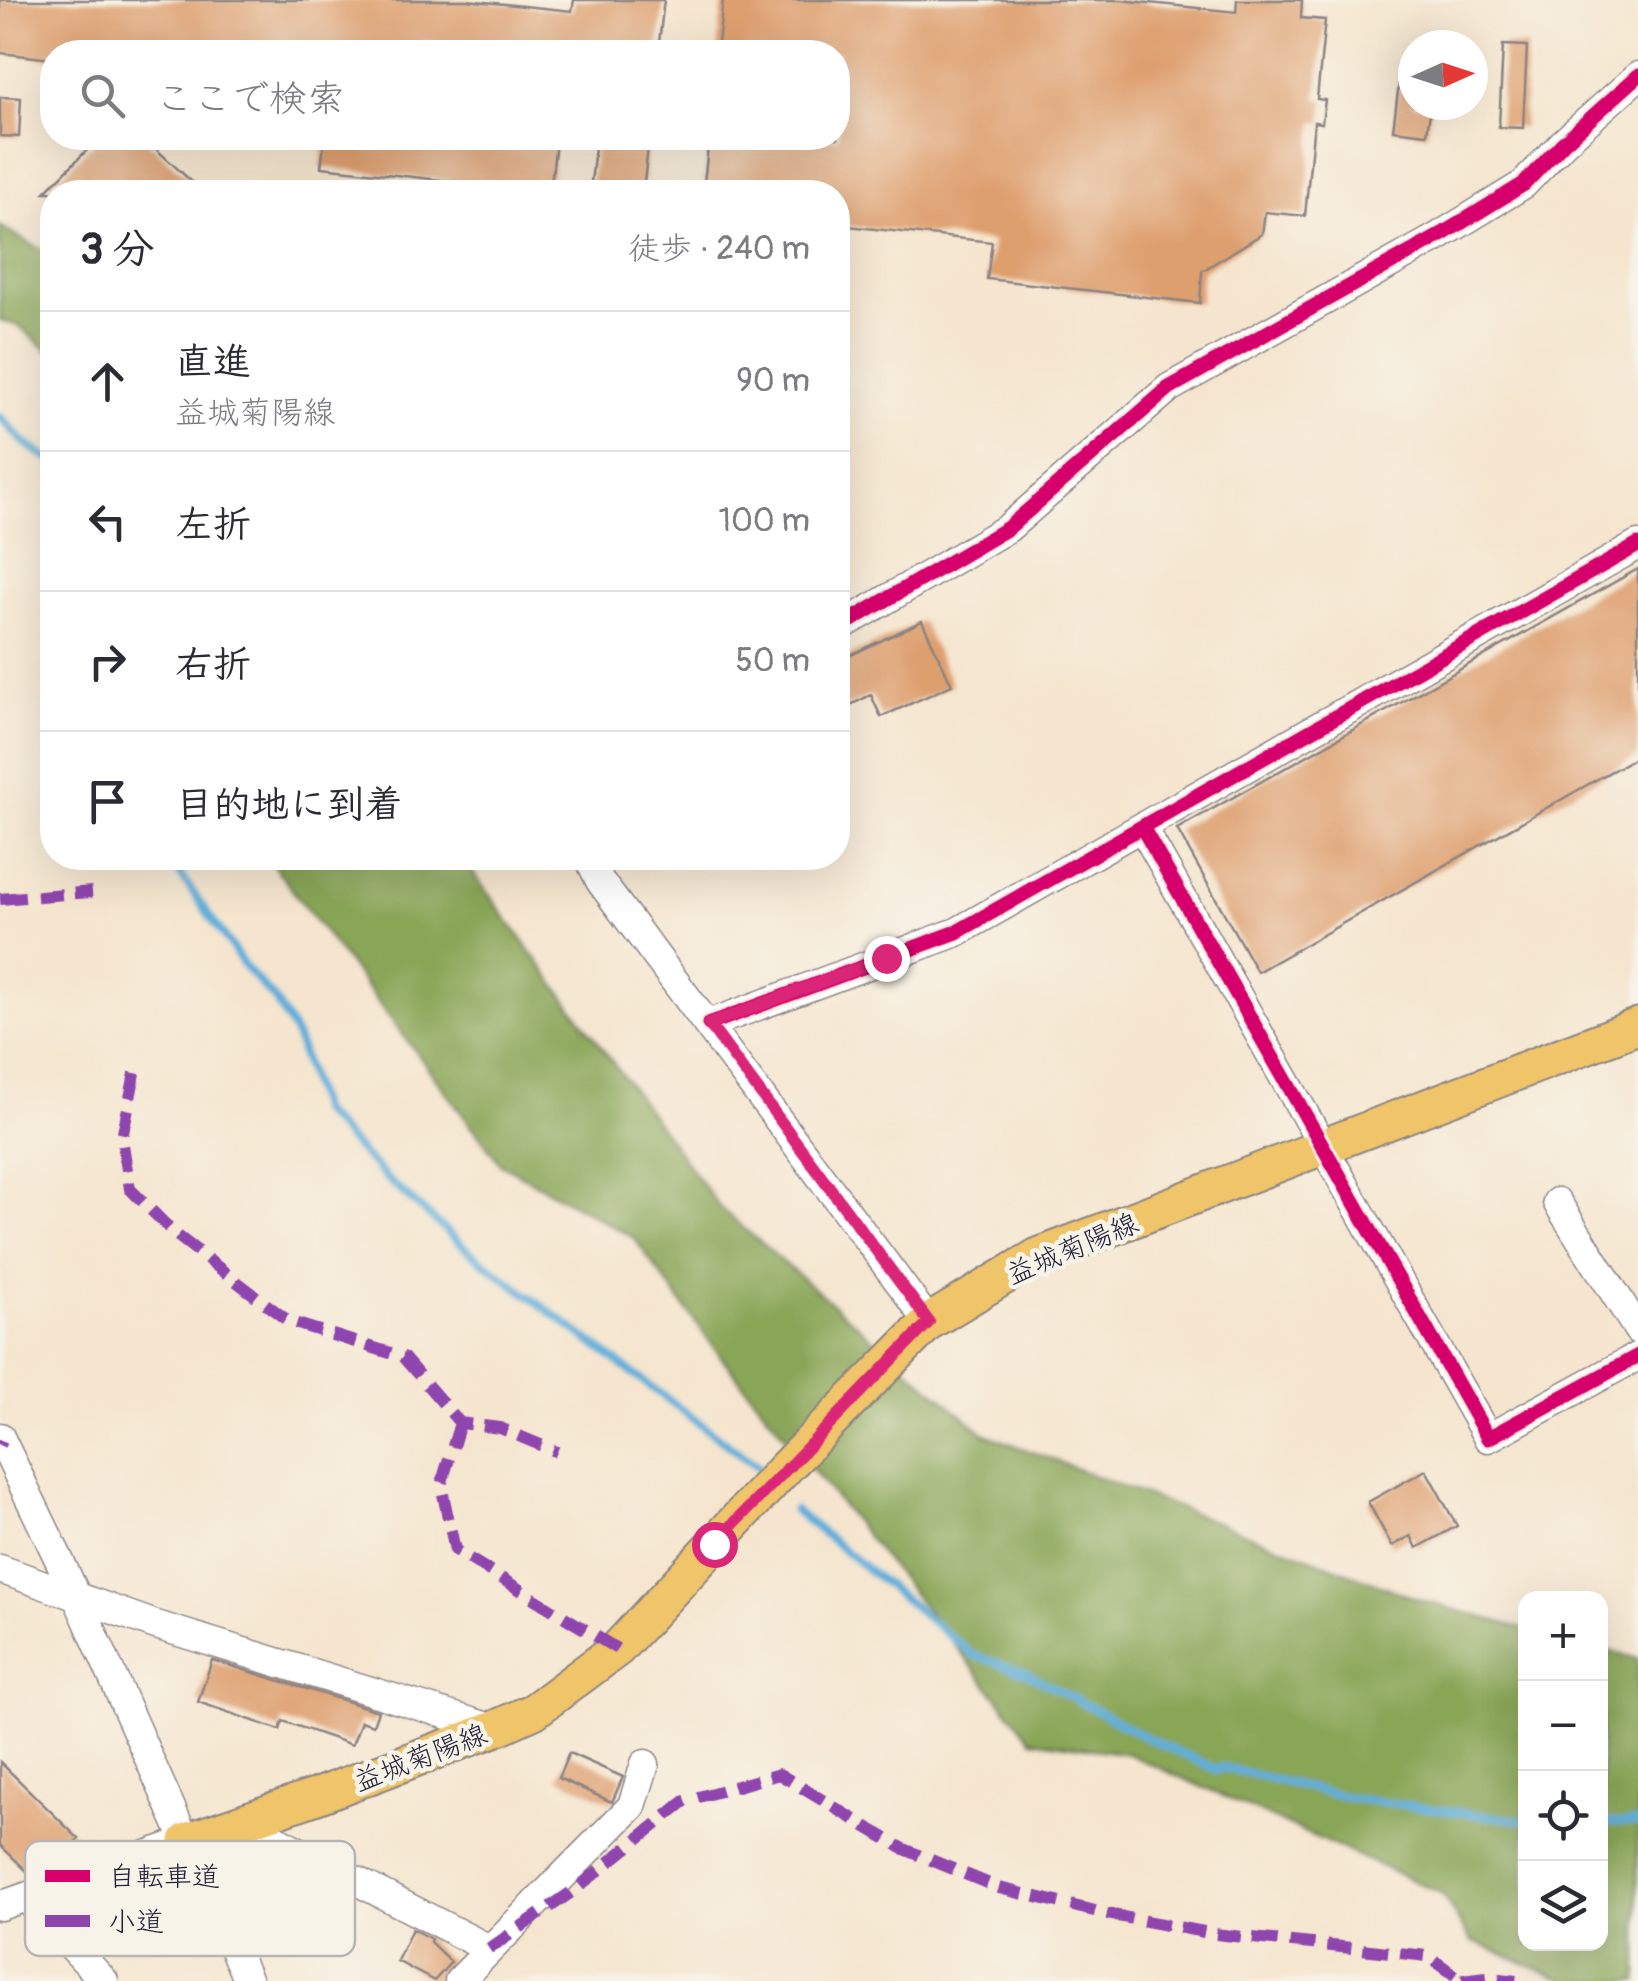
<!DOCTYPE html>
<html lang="ja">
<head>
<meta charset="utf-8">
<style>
  body { margin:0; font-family:Pangolin,"Klee One",sans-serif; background:#f7f7f7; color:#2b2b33 }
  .controls { position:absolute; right:30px; bottom:30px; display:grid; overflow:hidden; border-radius:20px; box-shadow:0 10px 40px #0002 }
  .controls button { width:90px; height:90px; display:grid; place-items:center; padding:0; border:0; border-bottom:2px solid #e1e1e2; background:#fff; color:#2b2b33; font:50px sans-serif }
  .compass { position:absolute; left:1398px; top:30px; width:90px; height:90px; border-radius:50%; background:#fff; box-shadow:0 10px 40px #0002; rotate:87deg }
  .stop { position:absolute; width:30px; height:30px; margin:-22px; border:8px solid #db2777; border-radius:50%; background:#fff }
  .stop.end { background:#db2777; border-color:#fff; box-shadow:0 2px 10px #0008 }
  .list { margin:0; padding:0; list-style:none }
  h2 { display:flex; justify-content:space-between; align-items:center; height:130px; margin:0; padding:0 40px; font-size:42px }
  h2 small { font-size:32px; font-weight:400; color:#7c7c81 }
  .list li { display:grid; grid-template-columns:65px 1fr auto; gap:30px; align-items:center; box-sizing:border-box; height:140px; padding:0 40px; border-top:2px solid #e1e1e2 }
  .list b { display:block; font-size:38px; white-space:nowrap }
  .list p { margin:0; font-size:32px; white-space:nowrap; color:#7c7c81 }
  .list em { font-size:32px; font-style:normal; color:#7c7c81 }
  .icon { flex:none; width:55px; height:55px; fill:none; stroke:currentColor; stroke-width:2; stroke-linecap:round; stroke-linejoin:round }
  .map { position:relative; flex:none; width:1638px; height:1981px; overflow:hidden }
  .search { position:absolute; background:#fff; box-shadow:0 10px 40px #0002; left:40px; top:40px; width:810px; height:110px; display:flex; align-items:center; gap:25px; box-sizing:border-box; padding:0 35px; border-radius:40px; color:#7c7c81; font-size:38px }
  .panel { position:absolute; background:#fff; box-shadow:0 10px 40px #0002; left:40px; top:180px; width:810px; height:690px; border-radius:40px }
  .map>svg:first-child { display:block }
  .forest { fill:#89a557; stroke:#566449; stroke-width:2.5 }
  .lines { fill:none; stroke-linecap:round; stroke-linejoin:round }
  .stream { stroke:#61aeda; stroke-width:8 }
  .building { fill:#de9f6e }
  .minor-casing { stroke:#8c8484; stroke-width:31 }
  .major-casing { stroke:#8c8484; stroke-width:39 }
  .minor { stroke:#fff; stroke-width:28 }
  .major { stroke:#f0c469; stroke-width:35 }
  .quiet { stroke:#8e44ad; stroke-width:12; stroke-dasharray:25 12; stroke-linecap:butt }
  .cycleway-casing { stroke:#f7f3e8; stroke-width:21 }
  .cycleway { stroke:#d6006c; stroke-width:15 }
  .route { stroke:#db2777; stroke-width:12 }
  .labels { text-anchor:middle; stroke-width:9; stroke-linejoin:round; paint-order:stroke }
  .street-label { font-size:28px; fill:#22223b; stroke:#f7f3e8 }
  .key { fill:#f7f3e8; stroke:#b7b4b4; stroke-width:2.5 }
  .key-label { font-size:28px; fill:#22223b }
</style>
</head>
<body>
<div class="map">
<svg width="1638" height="1981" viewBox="0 0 1638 1981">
  <rect width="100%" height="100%" fill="#f7f3e8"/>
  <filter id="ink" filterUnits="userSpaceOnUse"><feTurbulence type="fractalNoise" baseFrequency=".01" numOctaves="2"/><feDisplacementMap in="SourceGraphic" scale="20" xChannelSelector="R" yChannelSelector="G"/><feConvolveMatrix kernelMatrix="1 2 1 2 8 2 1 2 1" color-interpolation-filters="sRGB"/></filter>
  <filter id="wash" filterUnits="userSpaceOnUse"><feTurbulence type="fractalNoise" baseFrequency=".0048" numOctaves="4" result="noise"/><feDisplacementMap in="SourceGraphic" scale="40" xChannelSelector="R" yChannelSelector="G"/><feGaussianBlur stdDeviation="2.25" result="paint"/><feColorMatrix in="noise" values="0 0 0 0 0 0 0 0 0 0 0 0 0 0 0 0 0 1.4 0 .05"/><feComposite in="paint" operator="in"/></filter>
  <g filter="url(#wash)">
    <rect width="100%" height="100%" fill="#f5e5ce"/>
    <!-- forest -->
    <path class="forest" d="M 0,226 L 52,256 L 52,354 L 19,326 L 0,320 Z
      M 268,858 L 462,858 L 720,1208 L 983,1433 L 1420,1600 L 1525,1629 L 1526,1944 L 1600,1944 L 1601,1649 L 1638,1659 L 1638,1981 L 1568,1981 L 1471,1941 L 1441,1893 L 1128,1754 L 1032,1740 L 722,1358 L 634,1238 L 501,1164 Z"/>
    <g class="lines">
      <!-- stream -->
      <path class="stream" d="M 0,417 L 25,443 L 52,461
        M 169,858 L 246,968 L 275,1000 L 297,1038 L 320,1111 L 386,1178 L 470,1252 L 757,1466
        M 794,1510 L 973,1655 L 1027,1673 L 1147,1738 L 1218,1770 L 1222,1767 L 1350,1798 L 1526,1821
        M 1600,1822 L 1638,1823"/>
    </g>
    <g id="blocks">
      <!-- building -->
      <path class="building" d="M 0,0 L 466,0 L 572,11 L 574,0 L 664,0 L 658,52 L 505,52 L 418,43 L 418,52 L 52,52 L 52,59 L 0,53 Z
        M 723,0 L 1120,0 L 1236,12 L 1237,0 L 1302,0 L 1301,18 L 1325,20 L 1317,99 L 1325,100 L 1322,123 L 1314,122 L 1305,216 L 1265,212 L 1262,234 L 1202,271 L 1200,303 L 987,279 L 992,242 L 838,225 L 838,192 L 703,192 L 709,138 L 838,138 L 838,52 L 717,52 Z
        M 1503,45 L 1527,46 L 1523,128 L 1499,127 Z
        M 1401,68 L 1413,68 L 1413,105 L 1431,105 L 1427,134 L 1393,130 Z
        M 0,97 L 21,98 L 19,137 L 0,136 Z
        M 99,138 L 144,138 L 203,192 L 45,192 Z
        M 325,138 L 514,138 L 556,142 L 550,192 L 321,167 Z
        M 596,138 L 649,138 L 643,192 L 590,192 Z
        M 1638,569 L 1638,756 L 1257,972 L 1177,829 Z
        M 922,621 L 952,685 L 881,717 L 871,695 L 838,711 L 838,661 Z
        M 1426,1470 L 1457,1526 L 1417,1548 L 1411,1536 L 1392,1546 L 1368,1502 Z
        M 212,1660 L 378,1711 L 373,1725 L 361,1721 L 352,1745 L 283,1721 L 280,1730 L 198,1702 Z
        M 569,1753 L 623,1777 L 612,1802 L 558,1778 Z
        M 0,1762 L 79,1839 L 48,1871 L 32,1876 L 0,1845 Z
        M 412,1929 L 431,1939 L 430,1942 L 451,1962 L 434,1981 L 397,1961 Z"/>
    </g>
  </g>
  <g filter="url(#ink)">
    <use href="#blocks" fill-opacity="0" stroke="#8c8484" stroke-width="2.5"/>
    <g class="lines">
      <!-- minor casing -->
      <g class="minor-casing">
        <path id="minor" d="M 838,628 L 1008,528 L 1169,388 L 1436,238 L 1524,184 L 1563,143 L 1638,76
          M 1142,827 L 1488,1438 L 1638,1356
          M 589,858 L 600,881 L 929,1322
          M 709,1024 L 957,932 L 1638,545
          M 1557,1202 L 1638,1330
          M 0,1437 L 77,1597 L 248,1981
          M 0,1569 L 153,1624 L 494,1729
          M 242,1822 L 489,1949
          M 26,1897 L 104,1981
          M 0,1906 L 187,1841
          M 459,1981 L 632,1806 L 645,1764"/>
      </g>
      <!-- major casing -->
      <g class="major-casing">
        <path id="major" d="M 187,1841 L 317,1796 L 494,1729 L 534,1711 L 617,1649 L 787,1466 L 929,1322 L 1038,1256 L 1638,1026"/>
      </g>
      <!-- minor -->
      <use href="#minor" class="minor"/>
      <!-- major -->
      <use href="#major" class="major"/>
      <!-- quiet -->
      <path class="quiet" d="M 0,899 L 92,892
        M 135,1073 L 122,1138 L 130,1189 L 175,1234 L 288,1321 L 403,1357 L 460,1423 L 500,1428 L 557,1452
        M 460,1423 L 441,1485 L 455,1550 L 617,1649
        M 0,1445 L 2,1441
        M 489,1949 L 576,1889 L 685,1801 L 779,1774 L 902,1848 L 999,1888 L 1107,1914 L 1215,1934 L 1428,1956 L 1463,1981
        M 1462,1980 L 1487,1977 L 1516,1981"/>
      <!-- cycleway casing -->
      <g class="cycleway-casing">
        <path id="cycleway" d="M 838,628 L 1008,528 L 1169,388 L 1436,238 L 1524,184 L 1563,143 L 1638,76
          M 1142,827 L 1488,1438 L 1638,1356
          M 709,1024 L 957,932 L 1638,545"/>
      </g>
      <!-- cycleway -->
      <use href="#cycleway" class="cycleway"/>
    </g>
  </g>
  <g class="lines" filter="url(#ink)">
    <!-- route -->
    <path class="route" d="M 714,1544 L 929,1322 L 709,1024 L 886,958"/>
  </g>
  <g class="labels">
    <!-- street labels -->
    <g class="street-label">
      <text transform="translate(1072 1248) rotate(-23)" y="10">益城菊陽線</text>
      <text transform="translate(420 1757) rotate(-21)" y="10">益城菊陽線</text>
    </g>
  </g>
  <!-- legend -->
  <rect x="25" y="1841" width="330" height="115" rx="15" class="key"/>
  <rect x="45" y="1870" width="45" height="12" fill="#d6006c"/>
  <rect x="45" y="1915" width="45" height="12" fill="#8e44ad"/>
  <g class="key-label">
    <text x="108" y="1886">自転車道</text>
    <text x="108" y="1931">小道</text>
  </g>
</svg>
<div class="controls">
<button>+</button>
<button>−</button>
<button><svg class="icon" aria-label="locate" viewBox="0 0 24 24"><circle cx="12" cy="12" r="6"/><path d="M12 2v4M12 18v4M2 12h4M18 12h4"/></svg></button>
<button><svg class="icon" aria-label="layers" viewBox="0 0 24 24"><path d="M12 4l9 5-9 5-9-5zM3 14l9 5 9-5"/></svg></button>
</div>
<svg class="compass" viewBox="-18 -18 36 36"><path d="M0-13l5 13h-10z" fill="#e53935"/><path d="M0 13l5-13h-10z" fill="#7c7c81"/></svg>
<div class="stop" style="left:714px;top:1544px"></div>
<div class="stop end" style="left:886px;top:958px"></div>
<div class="search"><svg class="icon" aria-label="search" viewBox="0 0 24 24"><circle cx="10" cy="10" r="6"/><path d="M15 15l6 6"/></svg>ここで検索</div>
<section class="panel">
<h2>3 分<small>徒歩 · 240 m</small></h2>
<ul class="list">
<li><svg class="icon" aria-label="ahead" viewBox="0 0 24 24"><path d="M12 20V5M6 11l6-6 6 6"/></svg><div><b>直進</b><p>益城菊陽線</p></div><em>90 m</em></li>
<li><svg class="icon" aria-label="left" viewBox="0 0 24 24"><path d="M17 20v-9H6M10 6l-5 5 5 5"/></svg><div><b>左折</b></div><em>100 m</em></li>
<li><svg class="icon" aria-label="right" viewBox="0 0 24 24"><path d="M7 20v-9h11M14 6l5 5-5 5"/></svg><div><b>右折</b></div><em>50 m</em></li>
<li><svg class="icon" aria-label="arrive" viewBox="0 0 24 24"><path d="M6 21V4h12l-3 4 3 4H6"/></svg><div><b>目的地に到着</b></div></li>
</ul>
</section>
</div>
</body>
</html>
